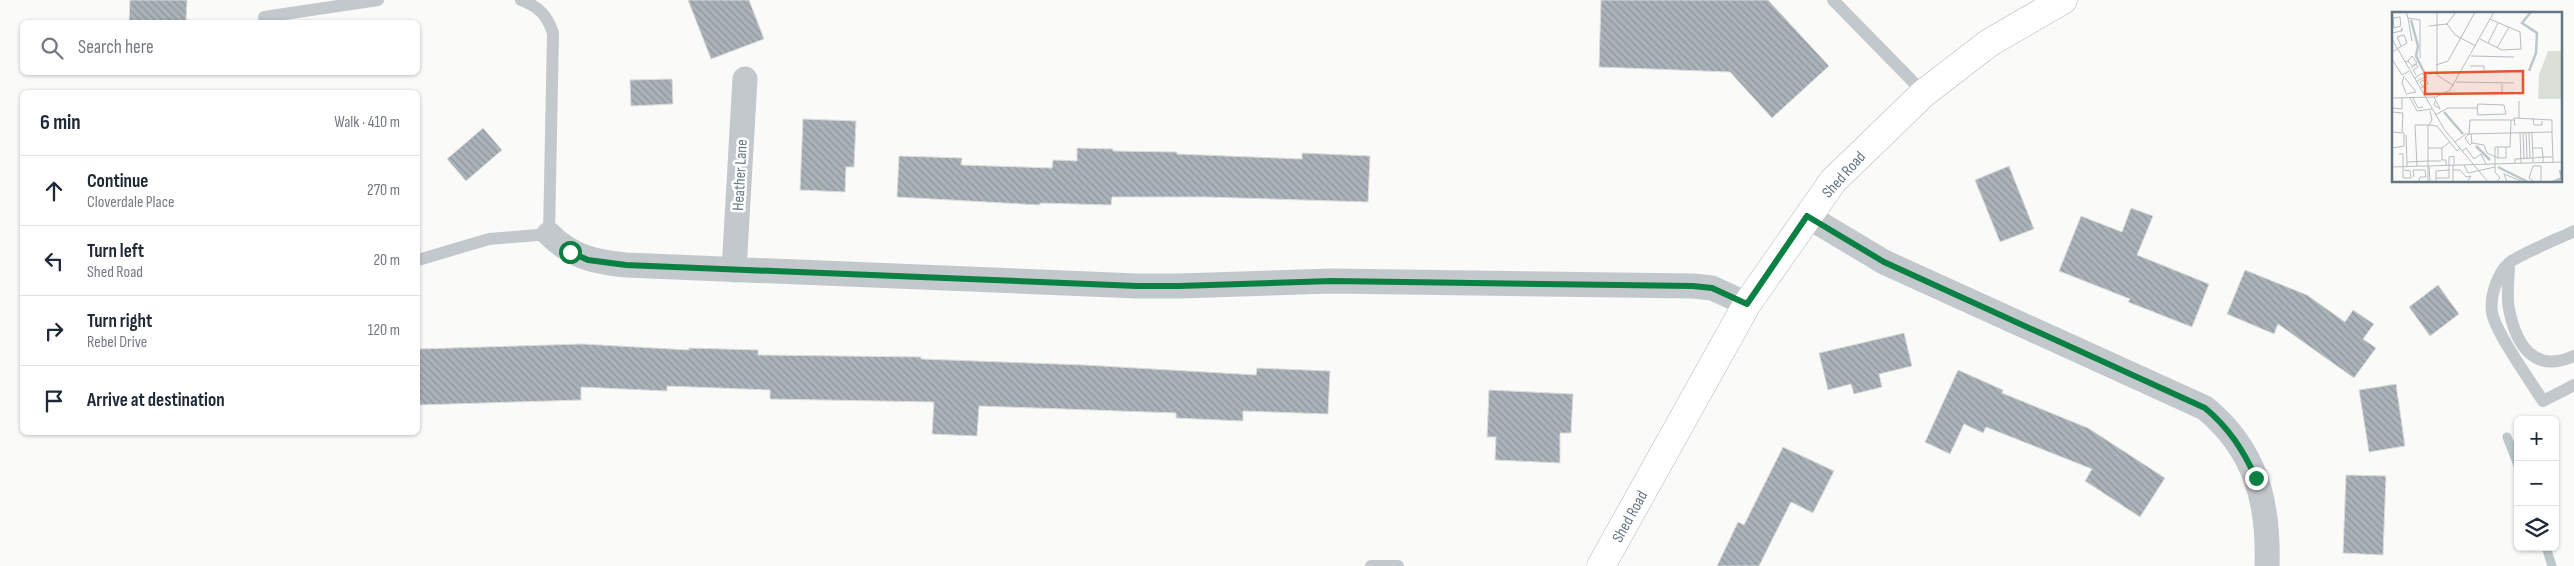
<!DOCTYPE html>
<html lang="en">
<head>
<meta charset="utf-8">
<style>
  body { margin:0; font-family:"Sofia Sans Condensed",sans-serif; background:#f6f6f7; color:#1f2937 }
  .controls { position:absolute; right:15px; bottom:15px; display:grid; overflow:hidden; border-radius:8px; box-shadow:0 1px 4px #0004 }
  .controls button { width:45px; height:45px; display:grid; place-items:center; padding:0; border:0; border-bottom:1px solid #e0e1e3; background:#fff; color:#1f2937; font:25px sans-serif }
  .stop { position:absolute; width:15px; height:15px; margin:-11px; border:4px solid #0b8043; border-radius:50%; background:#fff }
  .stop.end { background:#0b8043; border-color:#fff; box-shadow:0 1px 5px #0008 }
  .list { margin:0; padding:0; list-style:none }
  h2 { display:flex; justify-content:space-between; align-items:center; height:65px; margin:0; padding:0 20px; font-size:21px }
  h2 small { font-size:16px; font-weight:400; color:#747a83 }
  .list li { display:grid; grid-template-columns:32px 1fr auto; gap:15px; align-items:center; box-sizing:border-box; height:70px; padding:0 20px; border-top:1px solid #e0e1e3 }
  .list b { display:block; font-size:19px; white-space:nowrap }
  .list p { margin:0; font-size:16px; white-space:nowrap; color:#747a83 }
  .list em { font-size:16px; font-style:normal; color:#747a83 }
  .icon { flex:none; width:28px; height:28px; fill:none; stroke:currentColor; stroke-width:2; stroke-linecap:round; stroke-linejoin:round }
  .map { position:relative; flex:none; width:2574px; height:566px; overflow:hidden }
  .search { position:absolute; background:#fff; box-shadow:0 1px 4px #0004; left:20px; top:20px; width:400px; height:55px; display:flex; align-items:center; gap:12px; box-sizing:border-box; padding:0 18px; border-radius:8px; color:#747a83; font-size:19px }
  .panel { position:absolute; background:#fff; box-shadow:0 1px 4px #0004; left:20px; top:90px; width:400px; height:345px; border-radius:8px }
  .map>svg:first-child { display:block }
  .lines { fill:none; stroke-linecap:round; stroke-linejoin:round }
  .stream { stroke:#bbc7cb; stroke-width:9 }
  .building { fill:url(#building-back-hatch); stroke:#dcdcda }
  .secondary-casing { stroke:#b3babf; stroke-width:29 }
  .lane { stroke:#c3c8cc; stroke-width:12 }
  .street { stroke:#c3c8cc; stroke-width:25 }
  .secondary { stroke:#fff; stroke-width:28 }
  .route { stroke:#0b8043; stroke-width:6 }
  .labels { text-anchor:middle; stroke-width:5; stroke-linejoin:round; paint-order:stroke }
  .street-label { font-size:16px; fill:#657683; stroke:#fff }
  .inset-river { fill:none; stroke:#bbc7cb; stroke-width:2.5 }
  .inset-road { fill:none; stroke:#b5bdc2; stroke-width:1 }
  .view { fill:#e4572e; fill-opacity:0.15; stroke:#e4572e; stroke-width:2.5 }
  .inset-edge { fill:none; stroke:#657683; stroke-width:2.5 }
</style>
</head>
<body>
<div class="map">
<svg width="2574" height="566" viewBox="0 0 2574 566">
  <defs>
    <pattern id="building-back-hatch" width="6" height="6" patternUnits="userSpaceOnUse" patternTransform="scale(1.25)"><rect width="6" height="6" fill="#aab3b9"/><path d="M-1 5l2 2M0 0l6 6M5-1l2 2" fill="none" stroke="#8e969c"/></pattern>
  </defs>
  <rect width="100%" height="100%" fill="#fafaf8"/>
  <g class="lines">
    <!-- stream -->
    <path class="stream" d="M 2507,437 L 2518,465
      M 2546,547 L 2552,566"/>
  </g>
  <!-- building -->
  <path class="building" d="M 130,0 L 187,0 L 186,22 L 129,22 Z
    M 688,0 L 749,0 L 764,39 L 711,59 Z
    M 1601,0 L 1768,0 L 1829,66 L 1772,118 L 1730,72 L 1599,67 Z
    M 672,79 L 673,104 L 631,106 L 630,80 Z
    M 803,119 L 856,121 L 854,167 L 846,167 L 845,192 L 800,190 Z
    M 483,128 L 502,150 L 466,181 L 447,159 Z
    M 1077,148 L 1113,149 L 1113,151 L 1177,152 L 1177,154 L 1302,159 L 1302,153 L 1370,156 L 1368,202 L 1207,197 L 1112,197 L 1111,205 L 1040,203 L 1040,205 L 897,197 L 899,156 L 962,158 L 961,165 L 1052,168 L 1053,160 L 1077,161 Z
    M 2009,166 L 2034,229 L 2000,242 L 1975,180 Z
    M 2131,208 L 2153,216 L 2137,255 L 2209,284 L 2192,327 L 2128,302 L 2130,299 L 2059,271 L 2081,216 L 2122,232 Z
    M 2245,270 L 2307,295 L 2345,322 L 2353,310 L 2374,324 L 2363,339 L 2376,348 L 2354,378 L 2278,324 L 2274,334 L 2227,314 Z
    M 2438,285 L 2459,314 L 2430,336 L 2409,307 Z
    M 1904,333 L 1912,366 L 1879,374 L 1882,387 L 1854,394 L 1851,384 L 1828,390 L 1819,353 Z
    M 582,344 L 689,350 L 689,348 L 758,350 L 758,355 L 921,357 L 921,359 L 1084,365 L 1256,375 L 1257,368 L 1330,371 L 1328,414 L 1243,411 L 1243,421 L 1176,418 L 1176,413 L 979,406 L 977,436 L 932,434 L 934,402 L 770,399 L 770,390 L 667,386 L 667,391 L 581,387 L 581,400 L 418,405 L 418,349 Z
    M 1958,370 L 2003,390 L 2002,393 L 2088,428 L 2165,478 L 2140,517 L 2085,481 L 2092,469 L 1986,427 L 1983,433 L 1964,424 L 1950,454 L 1925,442 Z
    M 2396,384 L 2405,446 L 2369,452 L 2359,390 Z
    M 1489,390 L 1573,394 L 1571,433 L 1560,433 L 1560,463 L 1495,460 L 1496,437 L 1487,437 Z
    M 1783,447 L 1834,471 L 1813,513 L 1791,502 L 1759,566 L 1717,566 L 1738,522 L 1744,525 Z
    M 2346,475 L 2386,476 L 2383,555 L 2343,553 Z"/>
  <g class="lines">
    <!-- secondary casing -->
    <g class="secondary-casing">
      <path id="secondary" d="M 1601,566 L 1747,304 L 1833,181 L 1924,93 L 1989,43 L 2063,0"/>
    </g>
    <!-- lane -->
    <path class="lane" d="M 1833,0 L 1924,93
      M 264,17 L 378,0
      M 2574,231 C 2560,238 2518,255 2509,263 C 2497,274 2490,296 2492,312 C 2495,332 2531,382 2543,401 L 2574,385
      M 418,260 L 489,239 L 549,234 L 553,33 C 547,15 539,7 521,0
      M 2509,263 C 2509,278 2506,295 2509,309 C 2516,345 2534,374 2574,356
      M 1371,566 L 1398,566"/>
    <!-- street -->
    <path class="street" d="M 1807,216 L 1884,262 L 2205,408 C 2256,450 2269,502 2267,566
      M 549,234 C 572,257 595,262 626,265 L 1137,286 L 1179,286 L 1332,281 L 1693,286 L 1712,288 L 1747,304
      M 734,270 L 745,79"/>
    <!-- secondary -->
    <use href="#secondary" class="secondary"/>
  </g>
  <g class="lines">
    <!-- route -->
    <path class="route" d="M 570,252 L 588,260 L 626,265 L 1137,286 L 1179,286 L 1332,281 L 1693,286 L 1712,288 L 1747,304 L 1807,216 L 1884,262 L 2205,408 C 2229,428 2243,450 2256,478"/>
  </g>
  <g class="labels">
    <!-- street labels -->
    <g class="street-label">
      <text transform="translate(1843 174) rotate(-48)" y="6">Shed Road</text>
      <text transform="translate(739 175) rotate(-87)" y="6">Heather Lane</text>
      <text transform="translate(1629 516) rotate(-61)" y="6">Shed Road</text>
    </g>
  </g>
  <!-- overview -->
  <g transform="translate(2392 12)">
    <rect width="170" height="170" fill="#fafaf8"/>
    <path d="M 156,39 L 170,39 L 170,87 L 146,87 L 147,63 Z" fill="#dadfd7"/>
    <path d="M 160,45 L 170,45 L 170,63 L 160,63 ZM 153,66 L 165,66 L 165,85 L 153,85 Z" fill="#dadfd7"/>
    <path class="inset-river" d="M 19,8 L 26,34 L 24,44 L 35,66M 137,59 L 144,41 L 145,21 L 130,11 L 139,0M 52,100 L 71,122M 84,134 L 98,148M 106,155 L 136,170M 161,170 L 170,166 L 168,158"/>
    <path class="inset-road" d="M 14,0 L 16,6 L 28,8 L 28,46M 45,0 L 45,63 L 62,74M 0,6 L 8,5 L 9,14 L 2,16 L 1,6M 16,6 L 20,29M 55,12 L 63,23 L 84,34M 37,14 L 55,12 L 64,0M 0,21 L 9,19 L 10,16 L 10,19 L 9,19M 0,27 L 52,117 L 96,170M 88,27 L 110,38 L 129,37 L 128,20 L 98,7M 96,31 L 106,11M 105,36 L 117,15M 0,40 L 15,31 L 12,23 L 5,25 L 9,34M 79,44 L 122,45M 0,47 L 10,63 L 17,59M 13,50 L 16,49 L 20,54 L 25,51 L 20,44 L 16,49M 44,53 L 56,49 L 83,0M 78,54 L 92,54 L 92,58M 19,56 L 24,52 L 26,55 L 21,58 L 24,63M 12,64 L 10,71 L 14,81M 13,66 L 24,80 L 14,82M 23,66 L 30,61 L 33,65 L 25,69M 64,70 L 122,71M 110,72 L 110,81 L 121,80M 29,76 L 35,72 L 36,72 L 34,67 L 28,70 L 31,75M 42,85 L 48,97 L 42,93 L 43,89M 0,86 L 44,85 L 58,78 L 102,0M 18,86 L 25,99 L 40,97M 21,86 L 26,96 L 31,95M 0,96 L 10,97 L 10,86M 0,100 L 11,101 L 10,120M 43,103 L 56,96 L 85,96 L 86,92 L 112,93 L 114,102 L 86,103 L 85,96M 127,106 L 127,89M 141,106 L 142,113 L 150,113 L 150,109M 37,113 L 40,108 L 38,99M 123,114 L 122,106 L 160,108 L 160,120M 0,120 L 12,121 L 12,134 L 0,136M 128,121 L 129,151M 131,121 L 132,146M 134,121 L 135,146M 137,121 L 138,146M 79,122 L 80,131 L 92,133 L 95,141 L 106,146M 14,123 L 15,150M 63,130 L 74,122 L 160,120 L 161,150M 80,131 L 78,133 L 73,126 L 77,122 L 78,108 L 122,108M 106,135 L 106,146 L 114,146 L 114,135M 36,136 L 36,113 L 45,114 L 65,139 L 68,136M 141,136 L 150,136 L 151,145 L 160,145M 70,139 L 74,136 L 82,147 L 89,142 L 94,152M 7,142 L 11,142 L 11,166 L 19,166 L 18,159 L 12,158M 141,150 L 141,146 L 151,145 L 151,150M 123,151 L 123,147 L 141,146 L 140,121M 54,153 L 54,148 L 50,148 L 50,136 L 58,130M 57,153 L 57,145 L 62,144 L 62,153M 61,153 L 61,169M 72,153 L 76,161 L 103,155M 15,154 L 15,150 L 36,149 L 36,136 L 50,136M 25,154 L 23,113 L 36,113M 37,154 L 38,169M 149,154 L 149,170M 0,155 L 170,150M 61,158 L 68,158 L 74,165 L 79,164 L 75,170M 22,165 L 21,158 L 33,158 L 34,165 L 28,165 L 27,169M 44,166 L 57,166 L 57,158M 36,169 L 36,149 L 49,149M 44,169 L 44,159 L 57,158 L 57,153M 0,170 L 72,170M 104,170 L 108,166 L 103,160 L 103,135 L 118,135 L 119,108M 115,170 L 112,162 L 131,170M 142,170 L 137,166 L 141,154 L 149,154"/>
    <path class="view" d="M 131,59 L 131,81 L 33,82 L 33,61 Z"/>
    <rect width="170" height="170" class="inset-edge"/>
  </g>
</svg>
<div class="controls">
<button>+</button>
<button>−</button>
<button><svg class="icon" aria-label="layers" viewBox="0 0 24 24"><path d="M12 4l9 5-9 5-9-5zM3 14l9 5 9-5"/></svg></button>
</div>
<div class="stop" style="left:570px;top:252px"></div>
<div class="stop end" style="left:2256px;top:478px"></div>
<div class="search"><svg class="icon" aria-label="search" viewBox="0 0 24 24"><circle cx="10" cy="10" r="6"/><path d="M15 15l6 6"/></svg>Search here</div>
<section class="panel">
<h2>6 min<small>Walk · 410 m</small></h2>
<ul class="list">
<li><svg class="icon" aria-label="ahead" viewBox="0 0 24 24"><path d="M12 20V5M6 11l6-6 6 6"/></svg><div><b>Continue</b><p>Cloverdale Place</p></div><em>270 m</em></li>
<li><svg class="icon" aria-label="left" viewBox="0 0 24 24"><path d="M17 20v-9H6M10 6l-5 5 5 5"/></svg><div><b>Turn left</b><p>Shed Road</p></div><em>20 m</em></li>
<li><svg class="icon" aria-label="right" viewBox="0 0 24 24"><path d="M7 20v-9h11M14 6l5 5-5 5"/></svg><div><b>Turn right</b><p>Rebel Drive</p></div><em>120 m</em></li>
<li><svg class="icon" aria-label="arrive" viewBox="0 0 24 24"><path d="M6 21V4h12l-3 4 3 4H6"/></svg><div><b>Arrive at destination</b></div></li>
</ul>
</section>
</div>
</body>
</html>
